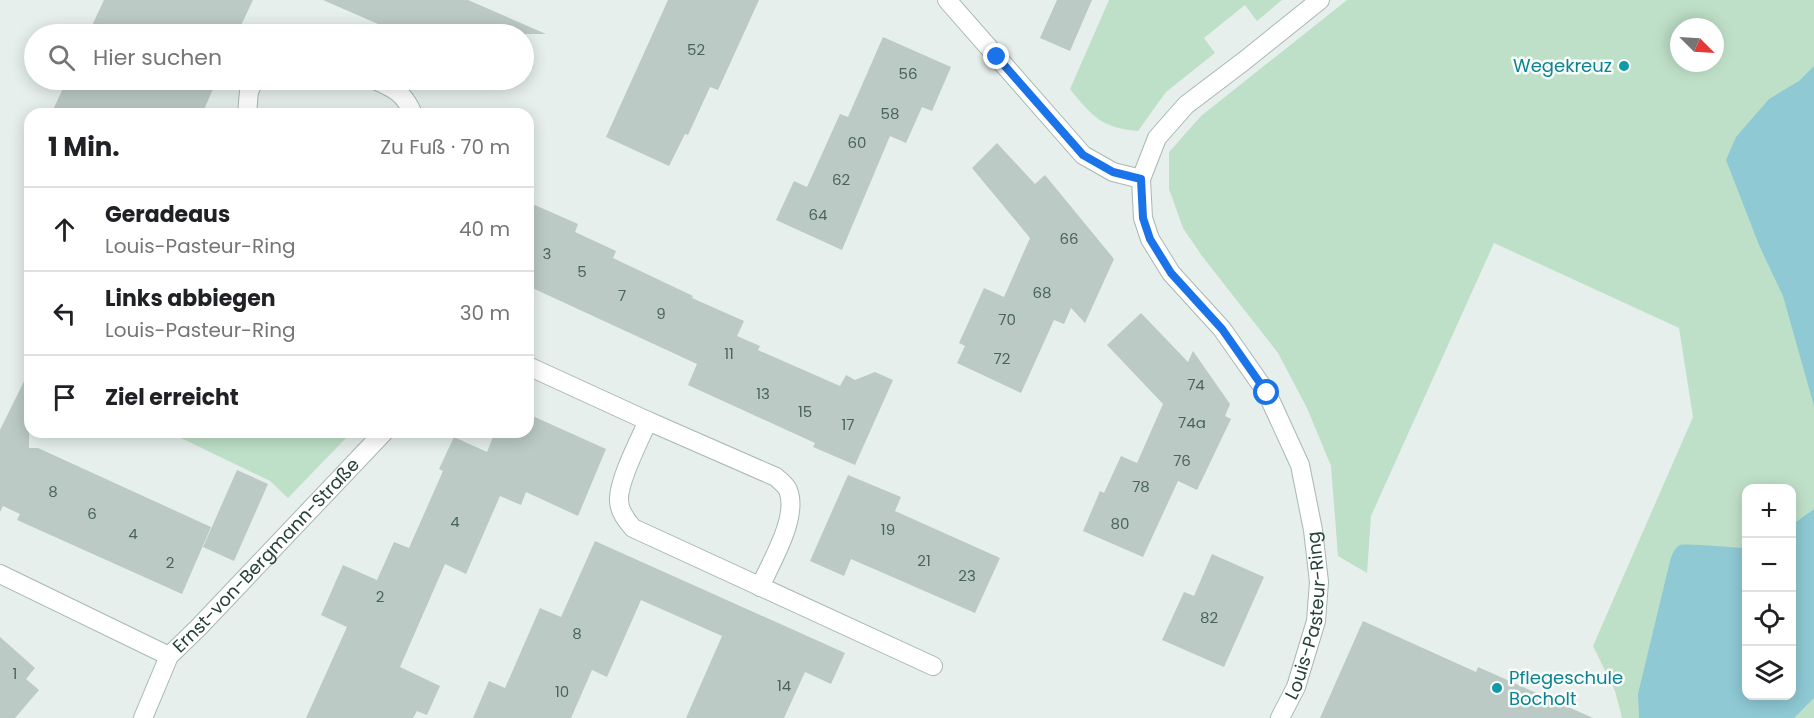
<!DOCTYPE html>
<html lang="de">
<head>
<meta charset="utf-8">
<style>
  body { margin:0; font-family:Poppins,sans-serif; background:#f6f6f6; color:#202124 }
  .controls { position:absolute; right:18px; bottom:18px; display:grid; overflow:hidden; border-radius:12px; box-shadow:0 3px 15px #0003 }
  .controls button { width:54px; height:54px; display:grid; place-items:center; padding:0; border:0; border-bottom:2px solid #e0e0e0; background:#fff; color:#202124; font:30px sans-serif }
  .compass { position:absolute; left:1670px; top:18px; width:54px; height:54px; border-radius:50%; background:#fff; box-shadow:0 3px 15px #0003; rotate:114deg }
  .stop { position:absolute; width:18px; height:18px; margin:-14px; border:4px solid #1a73e8; border-radius:50%; background:#fff }
  .stop.end { background:#1a73e8; border-color:#fff; box-shadow:0 2px 6px #0008 }
  .list { margin:0; padding:0; list-style:none }
  h2 { display:flex; justify-content:space-between; align-items:center; height:78px; margin:0; padding:0 24px; font-size:26px }
  h2 small { font-size:20px; font-weight:400; color:#757577 }
  .list li { display:grid; grid-template-columns:39px 1fr auto; gap:18px; align-items:center; box-sizing:border-box; height:84px; padding:0 24px; border-top:2px solid #e0e0e0 }
  .list b { display:block; font-size:22px; white-space:nowrap }
  .list p { margin:0; font-size:20px; white-space:nowrap; color:#757577 }
  .list em { font-size:20px; font-style:normal; color:#757577 }
  .icon { flex:none; width:33px; height:33px; fill:none; stroke:currentColor; stroke-width:2; stroke-linecap:round; stroke-linejoin:round }
  .map { position:relative; flex:none; width:1814px; height:718px; overflow:hidden }
  .search { position:absolute; background:#fff; box-shadow:0 3px 15px #0003; left:24px; top:24px; width:510px; height:66px; display:flex; align-items:center; gap:15px; box-sizing:border-box; padding:0 21px; border-radius:33px; color:#757577; font-size:22px }
  .panel { position:absolute; background:#fff; box-shadow:0 3px 15px #0003; left:24px; top:108px; width:510px; height:330px; border-radius:18px }
  .map>svg:first-child { display:block }
  .green { fill:#bfe0c8; fill-rule:evenodd }
  .water { fill:#8ec9d4 }
  .building { fill:#bbcac4 }
  .lines { fill:none; stroke-linecap:round; stroke-linejoin:round }
  .minor-casing { stroke:#a8b8b2; stroke-width:20 }
  .minor { stroke:#fff; stroke-width:18 }
  .route { stroke:#1a73e8; stroke-width:8 }
  .culture-dot { fill:#0f9aa8; stroke:#f7fbf9; stroke-width:2 }
  .labels { text-anchor:middle; stroke-width:5; stroke-linejoin:round; paint-order:stroke }
  .number-label { font-size:15px; fill:#4a645c }
  .culture-label { font-size:18px; fill:#0d838f; stroke:#f7fbf9; text-anchor:end }
  .street-label { font-size:18px; fill:#24423a; stroke:#f7fbf9 }
</style>
</head>
<body>
<div class="map">
<svg width="1814" height="718" viewBox="0 0 1814 718">
  <rect width="100%" height="100%" fill="#e6efeb"/>
  <!-- green -->
  <path class="green" d="M 1109,0 L 1282,0 L 1257,21 L 1245,5 L 1204,38 L 1215,53 L 1166,92 L 1138,131 C 1101,128 1092,116 1070,89 Z
    M 1347,0 L 1814,0 L 1814,718 L 1622,718 L 1615,691 L 1593,646 L 1693,417 L 1679,328 L 1494,243 L 1371,516 L 1367,573 L 1338,556 L 1331,466 L 1307,408 L 1278,353 L 1202,256 L 1183,228 L 1169,189 L 1169,152 L 1201,116 ZM 1679,27 L 1715,27 L 1715,63 L 1679,63 ZM 1746,488 L 1792,488 L 1792,696 L 1746,696 Z
    M 182,432 L 340,432 L 346,438 L 288,498 L 270,481 L 179,437 Z"/>
  <!-- water -->
  <path class="water" d="M 1814,66 L 1814,406 L 1783,296 L 1759,245 L 1726,160 L 1736,137 L 1769,99 L 1799,81 Z
    M 1814,509 L 1814,698 L 1794,718 L 1639,718 L 1638,694 L 1670,561 C 1672,555 1674,548 1680,545 C 1685,543 1736,548 1746,548 L 1746,696 L 1792,696 L 1792,525 Z"/>
  <!-- building -->
  <path class="building" d="M 104,0 L 253,0 L 237,34 L 88,34 Z
    M 323,0 L 468,0 L 546,34 L 401,34 Z
    M 668,0 L 759,0 L 718,90 L 710,87 L 688,135 L 685,134 L 669,166 L 606,137 Z
    M 1057,0 L 1092,0 L 1070,51 L 1040,38 Z
    M 883,37 L 951,67 L 932,111 L 922,107 L 906,143 L 890,136 L 842,250 L 776,220 L 794,181 L 807,187 L 840,114 L 848,117 Z
    M 67,80 L 217,80 L 202,114 L 51,114 Z
    M 997,143 L 1035,184 L 1045,175 L 1114,259 L 1085,323 L 1071,308 L 1064,324 L 1054,320 L 1021,393 L 957,363 L 965,346 L 959,343 L 984,288 L 1004,297 L 1030,238 L 972,168 Z
    M 528,202 L 578,224 L 575,232 L 616,251 L 613,258 L 693,296 L 692,298 L 744,321 L 737,336 L 760,346 L 758,350 L 840,386 L 846,375 L 855,380 L 875,372 L 893,380 L 855,465 L 813,447 L 815,443 L 688,385 L 697,364 L 528,286 Z
    M 1141,313 L 1188,362 L 1193,351 L 1230,404 L 1225,416 L 1231,419 L 1197,490 L 1178,481 L 1143,557 L 1083,531 L 1100,491 L 1104,493 L 1121,456 L 1137,463 L 1163,404 L 1107,345 Z
    M 30,369 L 29,448 L 38,448 L 211,527 L 182,594 L 17,520 L 20,514 L 3,506 L 0,512 L 0,430 Z
    M 528,414 L 606,449 L 578,516 L 526,492 L 521,505 L 500,496 L 466,574 L 445,564 L 400,667 L 440,686 L 427,715 L 417,711 L 413,718 L 306,718 L 347,627 L 321,615 L 343,565 L 377,580 L 394,542 L 409,548 L 443,471 L 439,469 L 454,437 L 487,452 L 495,432 L 528,432 Z
    M 237,470 L 268,484 L 234,561 L 203,547 Z
    M 848,475 L 901,497 L 895,511 L 1000,558 L 975,613 L 851,559 L 844,576 L 810,561 Z
    M 595,541 L 845,653 L 831,684 L 805,672 L 784,718 L 686,718 L 722,636 L 641,600 L 607,677 L 592,670 L 571,718 L 473,718 L 489,681 L 505,688 L 540,608 L 561,617 Z
    M 1212,554 L 1264,577 L 1224,667 L 1162,640 L 1184,592 L 1194,596 Z
    M 1363,621 L 1476,672 L 1478,667 L 1593,718 L 1320,718 Z
    M 0,637 L 35,668 L 26,679 L 39,690 L 15,718 L 0,718 Z"/>
  <g class="lines">
    <!-- minor casing -->
    <g class="minor-casing">
      <g id="minor">
        <path d="M 947,0 L 1083,155 L 1113,172 L 1141,179"/>
        <path d="M 375,80 C 395,89 404,93 413,114"/>
        <path d="M 247,114 L 249,91 L 255,80"/>
        <path d="M 528,366 L 648,421 C 640,439 618,481 619,500 C 619,511 626,520 633,528 L 933,666"/>
        <path d="M 648,421 L 776,477 C 780,481 786,485 788,490 C 799,517 771,562 760,587"/>
        <path d="M 0,574 L 169,656"/>
        <path id="s1" d="M 143,718 L 169,656 L 198,628 L 384,432"/>
        <path id="s2" d="M 1280,718 L 1296,687 L 1316,621 L 1319,582 L 1313,530 L 1300,465 L 1267,393 L 1222,329 L 1171,273 L 1150,239 L 1143,218 L 1141,179 L 1157,138 L 1186,105 L 1244,61 L 1320,0"/>
      </g>
    </g>
    <!-- minor -->
    <use href="#minor" class="minor"/>
  </g>
  <g class="lines">
    <!-- route -->
    <path class="route" d="M 997,57 L 1083,155 L 1113,172 L 1141,179 L 1143,218 L 1150,239 L 1171,273 L 1222,329 L 1267,393"/>
  </g>
  <!-- markers -->
  <g class="culture-dot">
    <circle cx="1624" cy="66" r="6"/>
    <circle cx="1497" cy="688" r="6"/>
  </g>
  <g class="labels">
    <!-- number labels -->
    <g class="number-label">
      <text x="696" y="55">52</text>
      <text x="908" y="79">56</text>
      <text x="890" y="119">58</text>
      <text x="857" y="148">60</text>
      <text x="841" y="185">62</text>
      <text x="818" y="220">64</text>
      <text x="1069" y="244">66</text>
      <text x="547" y="259">3</text>
      <text x="582" y="277">5</text>
      <text x="1042" y="298">68</text>
      <text x="622" y="301">7</text>
      <text x="661" y="319">9</text>
      <text x="1007" y="325">70</text>
      <text x="729" y="359">11</text>
      <text x="1002" y="364">72</text>
      <text x="1196" y="390">74</text>
      <text x="763" y="399">13</text>
      <text x="805" y="417">15</text>
      <text x="1192" y="428">74a</text>
      <text x="848" y="430">17</text>
      <text x="1182" y="466">76</text>
      <text x="1141" y="492">78</text>
      <text x="53" y="497">8</text>
      <text x="92" y="519">6</text>
      <text x="455" y="527">4</text>
      <text x="1120" y="529">80</text>
      <text x="888" y="535">19</text>
      <text x="133" y="539">4</text>
      <text x="924" y="566">21</text>
      <text x="170" y="568">2</text>
      <text x="967" y="581">23</text>
      <text x="380" y="602">2</text>
      <text x="1209" y="623">82</text>
      <text x="577" y="639">8</text>
      <text x="15" y="679">1</text>
      <text x="784" y="691">14</text>
      <text x="562" y="697">10</text>
    </g>
    <!-- culture labels -->
    <g class="culture-label">
      <text x="1612" y="72">Wegekreuz</text>
      <text x="1509" y="684" text-anchor="start">Pflegeschule<tspan x="1509" dy="21">Bocholt</tspan></text>
    </g>
    <!-- street labels -->
    <g class="street-label">
      <text dy="6" stroke="none"><textPath href="#s1" startOffset="207">Ernst-von-Bergmann-Straße</textPath></text>
      <text dy="6" stroke="none"><textPath href="#s2" startOffset="108">Louis-Pasteur-Ring</textPath></text>
    </g>
  </g>
</svg>
<div class="controls">
<button>+</button>
<button>−</button>
<button><svg class="icon" aria-label="locate" viewBox="0 0 24 24"><circle cx="12" cy="12" r="6"/><path d="M12 2v4M12 18v4M2 12h4M18 12h4"/></svg></button>
<button><svg class="icon" aria-label="layers" viewBox="0 0 24 24"><path d="M12 4l9 5-9 5-9-5zM3 14l9 5 9-5"/></svg></button>
</div>
<svg class="compass" viewBox="-18 -18 36 36"><path d="M0-13l5 13h-10z" fill="#e53935"/><path d="M0 13l5-13h-10z" fill="#757577"/></svg>
<div class="stop" style="left:1267px;top:393px"></div>
<div class="stop end" style="left:997px;top:57px"></div>
<div class="search"><svg class="icon" aria-label="search" viewBox="0 0 24 24"><circle cx="10" cy="10" r="6"/><path d="M15 15l6 6"/></svg>Hier suchen</div>
<section class="panel">
<h2>1 Min.<small>Zu Fuß · 70 m</small></h2>
<ul class="list">
<li><svg class="icon" aria-label="ahead" viewBox="0 0 24 24"><path d="M12 20V5M6 11l6-6 6 6"/></svg><div><b>Geradeaus</b><p>Louis-Pasteur-Ring</p></div><em>40 m</em></li>
<li><svg class="icon" aria-label="left" viewBox="0 0 24 24"><path d="M17 20v-9H6M10 6l-5 5 5 5"/></svg><div><b>Links abbiegen</b><p>Louis-Pasteur-Ring</p></div><em>30 m</em></li>
<li><svg class="icon" aria-label="arrive" viewBox="0 0 24 24"><path d="M6 21V4h12l-3 4 3 4H6"/></svg><div><b>Ziel erreicht</b></div></li>
</ul>
</section>
</div>
</body>
</html>
